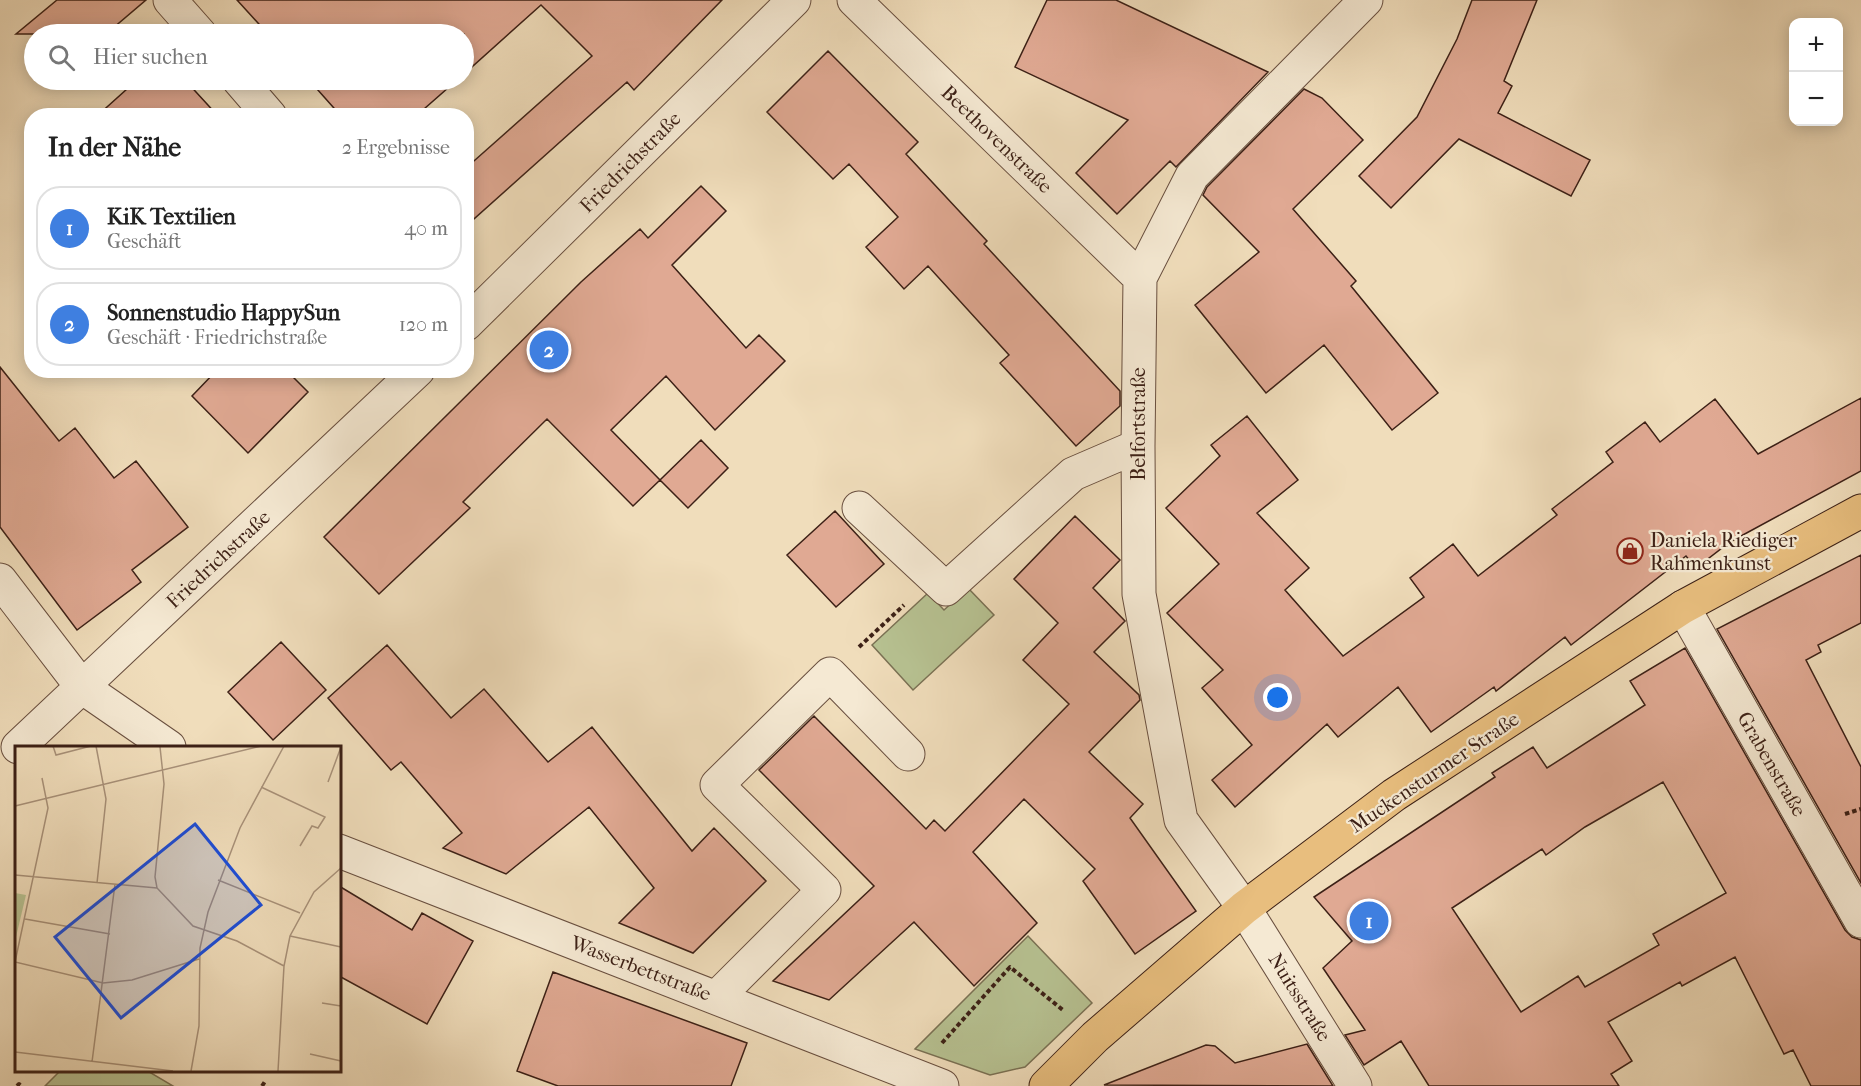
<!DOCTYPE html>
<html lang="de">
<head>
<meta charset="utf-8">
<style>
  body { margin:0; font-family:"IM FELL French Canon",serif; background:#f6f6f6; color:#222 }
  .controls { position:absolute; right:18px; top:18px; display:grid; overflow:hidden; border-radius:12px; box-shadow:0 3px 15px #0003 }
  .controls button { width:54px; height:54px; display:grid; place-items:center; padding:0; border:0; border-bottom:2px solid #e0e0e0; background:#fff; color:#222; font:30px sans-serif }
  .you { position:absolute; left:1278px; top:698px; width:21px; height:21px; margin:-15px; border:4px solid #fff; border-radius:50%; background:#1a73e8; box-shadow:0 0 0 9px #1a73e833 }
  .badge { display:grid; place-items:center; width:39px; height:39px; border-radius:50%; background:#8f2418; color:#fff; font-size:20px; font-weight:700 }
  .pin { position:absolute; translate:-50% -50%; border:3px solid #fff; box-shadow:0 2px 6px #0006 }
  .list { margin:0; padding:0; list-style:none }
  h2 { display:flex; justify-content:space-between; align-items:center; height:78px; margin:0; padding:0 24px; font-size:26px }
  h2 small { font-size:20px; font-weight:400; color:#767676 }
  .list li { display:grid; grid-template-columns:39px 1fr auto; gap:18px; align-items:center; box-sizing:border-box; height:84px; margin:0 12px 12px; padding:0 12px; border:2px solid #e0e0e0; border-radius:24px }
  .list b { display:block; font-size:22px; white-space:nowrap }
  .list p { margin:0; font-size:20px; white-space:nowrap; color:#767676 }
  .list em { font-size:20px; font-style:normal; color:#767676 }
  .icon { flex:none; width:33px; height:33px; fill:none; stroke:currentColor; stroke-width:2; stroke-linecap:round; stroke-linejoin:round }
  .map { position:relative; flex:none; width:1861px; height:1086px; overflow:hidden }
  .search { position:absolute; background:#fff; box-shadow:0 3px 15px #0003; left:24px; top:24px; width:450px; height:66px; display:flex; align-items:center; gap:15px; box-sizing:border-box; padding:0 21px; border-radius:33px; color:#767676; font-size:22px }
  .panel { position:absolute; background:#fff; box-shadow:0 3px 15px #0003; left:24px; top:108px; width:450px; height:270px; border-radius:24px }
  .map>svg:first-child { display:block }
  .green { fill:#b7c292; stroke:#7a7154; stroke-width:1.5 }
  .building { fill:#e0a993; stroke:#3c2016; stroke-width:1.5; fill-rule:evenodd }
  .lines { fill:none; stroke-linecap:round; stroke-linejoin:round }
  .minor-casing { stroke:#694f3f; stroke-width:35 }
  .major-casing { stroke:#3c2016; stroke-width:35 }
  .path { stroke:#3c2016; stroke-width:4; stroke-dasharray:4.5 3; stroke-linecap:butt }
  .minor { stroke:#f5e9d3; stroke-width:33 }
  .major { stroke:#e8be7e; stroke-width:33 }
  .labels { text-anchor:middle; stroke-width:4.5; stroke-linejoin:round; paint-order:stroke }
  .street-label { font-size:20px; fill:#3c2016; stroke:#f5e9d3 }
  .poi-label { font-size:20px; fill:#3c2016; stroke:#f5e9d3; text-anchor:start }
  .inset-road { fill:none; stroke:#a89179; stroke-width:1.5 }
  .view { fill:#1d4ed8; fill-opacity:0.15; stroke:#1d4ed8; stroke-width:3 }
  .inset-edge { fill:none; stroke:#3c2016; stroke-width:3 }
</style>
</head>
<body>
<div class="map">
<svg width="1861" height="1086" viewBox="0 0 1861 1086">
  <rect width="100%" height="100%" fill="#f0ddbb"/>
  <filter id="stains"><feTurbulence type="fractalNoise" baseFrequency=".00333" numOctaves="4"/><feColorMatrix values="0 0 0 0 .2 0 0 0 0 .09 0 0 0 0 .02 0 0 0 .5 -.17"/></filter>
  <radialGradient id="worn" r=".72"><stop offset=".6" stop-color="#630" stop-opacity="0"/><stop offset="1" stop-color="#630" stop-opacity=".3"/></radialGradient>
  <!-- green -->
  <path class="green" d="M 968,588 L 994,615 L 913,690 L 872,645 L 928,593 L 944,610 Z
    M 1028,936 L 1092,1003 L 1025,1067 L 990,1075 L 915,1049 Z
    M 61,1070 L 146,1070 L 173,1086 L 45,1086 Z"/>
  <!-- building -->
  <path class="building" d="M 57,0 L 146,0 L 106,34 L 16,34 Z
    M 237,0 L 722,0 L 634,90 L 627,82 L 466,226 L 466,168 L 592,56 L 541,5 L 464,74 L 464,34 L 268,34 Z
    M 1047,0 L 1116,0 L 1268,72 L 1176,167 L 1170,161 L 1117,214 L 1076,173 L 1128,120 L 1015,67 Z
    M 1472,0 L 1537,0 L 1504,81 L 1512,86 L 1498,113 L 1590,160 L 1571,196 L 1459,139 L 1391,208 L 1359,176 L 1417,117 L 1457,39 Z
    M 828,51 L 918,142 L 906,154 L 987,241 L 984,244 L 1120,391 L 1120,406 L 1076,446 L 1000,363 L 1009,355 L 928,266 L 904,289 L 866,247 L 898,217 L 849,164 L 833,179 L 767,112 Z
    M 137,80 L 185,80 L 218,116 L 97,116 Z
    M 309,80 L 457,80 L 416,116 L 341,116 Z
    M 1304,89 L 1322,98 L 1363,140 L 1293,209 L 1356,281 L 1351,286 L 1438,393 L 1392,430 L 1324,345 L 1266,393 L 1195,305 L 1259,252 L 1203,195 L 1207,187 Z
    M 701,186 L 726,211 L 672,265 L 746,348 L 759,335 L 785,361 L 715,430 L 666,376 L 611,430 L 660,480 L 633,506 L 547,419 L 463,502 L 470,508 L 379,594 L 324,537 L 581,282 L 640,229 L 648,238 Z
    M 0,367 L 59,441 L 75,428 L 114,478 L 136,461 L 188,527 L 132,570 L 141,582 L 77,630 L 0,527 Z
    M 217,370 L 286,370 L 308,392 L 248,453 L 192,396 Z
    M 1861,398 L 1861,471 L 1730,542 L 1696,568 L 1686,556 L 1571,645 L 1565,637 L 1496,691 L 1494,687 L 1431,732 L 1398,687 L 1338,737 L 1327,724 L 1235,807 L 1212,780 L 1252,745 L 1202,688 L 1223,670 L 1167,613 L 1219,564 L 1166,508 L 1220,456 L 1211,445 L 1247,416 L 1298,480 L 1257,513 L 1309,568 L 1285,590 L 1343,656 L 1424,597 L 1410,578 L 1453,544 L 1478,576 L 1557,515 L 1552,509 L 1613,462 L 1606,452 L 1645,422 L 1660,442 L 1715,399 L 1758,454 Z
    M 701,440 L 728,468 L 688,508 L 660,480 Z
    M 835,511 L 884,564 L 836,607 L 787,555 Z
    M 1075,516 L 1120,560 L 1093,588 L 1125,621 L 1094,652 L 1139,695 L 1140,700 L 1089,752 L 1143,804 L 1130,818 L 1196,911 L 1135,954 L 1083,881 L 1095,869 L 1024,799 L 973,852 L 1037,923 L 974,986 L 914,922 L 829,1000 L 773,981 L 874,886 L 759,770 L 814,716 L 926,829 L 934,820 L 945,831 L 1069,704 L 1023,660 L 1058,623 L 1014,579 Z
    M 1861,555 L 1861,623 L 1818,645 L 1821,652 L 1806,660 L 1861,767 L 1861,883 L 1717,629 Z
    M 281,642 L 326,690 L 273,740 L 228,692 Z
    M 387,645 L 451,718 L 484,689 L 548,762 L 592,727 L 692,851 L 714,828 L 766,881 L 693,953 L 619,923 L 654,888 L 589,807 L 506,874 L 443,848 L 462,833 L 401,762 L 391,770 L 328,698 Z
    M 1685,648 L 1845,930 L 1852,937 L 1861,940 L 1861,1086 L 1811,1086 L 1793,1050 L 1784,1054 L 1735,957 L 1682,986 L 1680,982 L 1608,1022 L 1632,1061 L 1611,1074 L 1619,1086 L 1429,1086 L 1401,1041 L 1364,1065 L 1345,1035 L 1365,1030 L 1323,968 L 1352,941 L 1314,897 L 1495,777 L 1492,773 L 1533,747 L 1547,768 L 1645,705 L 1630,681 ZM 1663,782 L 1726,893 L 1653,934 L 1659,945 L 1585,987 L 1578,976 L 1521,1012 L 1452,908 L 1542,849 L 1546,855 L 1585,827 Z
    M 339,886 L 412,930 L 422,913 L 473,941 L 427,1024 L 339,976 Z
    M 553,972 L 747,1043 L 731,1086 L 558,1086 L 517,1071 Z
    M 1307,1044 L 1333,1086 L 1104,1085 L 1206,1045 L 1215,1046 L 1235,1063 Z"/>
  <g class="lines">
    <!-- minor casing -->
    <g class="minor-casing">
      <path id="minor" d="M 170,0 L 200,34
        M 854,0 L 1140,278
        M 239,80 L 270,116
        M 466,324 L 794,0
        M 859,508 L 946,589 L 1073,474 L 1138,446
        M 0,580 L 82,687 L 169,747
        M 1683,607 L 1861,921
        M 18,747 L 418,370
        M 339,851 L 942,1086
        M 717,997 L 824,890 L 717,785 L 830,674 L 908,754
        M 1355,1086 L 1244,908 L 1181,820 L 1139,594 L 1138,446 L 1140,278 L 1192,176 L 1366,0"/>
    </g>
    <!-- major casing -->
    <g class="major-casing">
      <path id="major" d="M 1046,1086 L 1095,1037 L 1244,908 L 1394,795 L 1683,607 L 1861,511"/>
    </g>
    <!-- path -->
    <path class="path" d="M 859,647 L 904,605
      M 1845,814 L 1861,809
      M 942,1043 L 1010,967 L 1064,1011
      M 17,1086 L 19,1084 L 21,1086
      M 262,1086 L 266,1080"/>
    <!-- minor -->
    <use href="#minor" class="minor"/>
    <!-- major -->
    <use href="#major" class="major"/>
  </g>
  <!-- icons -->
  <defs>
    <g id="shop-ring" transform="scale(1.35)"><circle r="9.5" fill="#f5e9d3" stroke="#8f2418" stroke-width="1.5"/><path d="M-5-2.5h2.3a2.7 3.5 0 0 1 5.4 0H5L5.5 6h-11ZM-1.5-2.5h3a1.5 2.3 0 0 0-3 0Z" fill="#8f2418"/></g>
  </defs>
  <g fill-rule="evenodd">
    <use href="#shop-ring" x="1630" y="551"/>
  </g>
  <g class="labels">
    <!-- street labels -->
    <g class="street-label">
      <text transform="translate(997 139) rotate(44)" y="7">Beethovenstraße</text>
      <text transform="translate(630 162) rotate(-45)" y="7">Friedrichstraße</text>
      <text transform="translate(1138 424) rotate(-90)" y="7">Belfortstraße</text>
      <text transform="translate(218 559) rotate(-43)" y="7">Friedrichstraße</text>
      <text transform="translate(1772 764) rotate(60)" y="7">Grabenstraße</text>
      <text transform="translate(1434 772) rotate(-34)" y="7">Muckensturmer Straße</text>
      <text transform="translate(641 968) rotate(21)" y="7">Wasserbettstraße</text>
      <text transform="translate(1300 997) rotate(58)" y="7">Nuitsstraße</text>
    </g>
    <!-- poi labels -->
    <g class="poi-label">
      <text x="1650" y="547">Daniela Riediger<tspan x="1650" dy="23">Rahmenkunst</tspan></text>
    </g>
  </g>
  <!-- overview -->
  <g transform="translate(15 746)">
    <rect width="326" height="326" fill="#f0ddbb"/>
    <path d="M 0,147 L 11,149 L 1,191 L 0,190 Z" fill="#b7c292"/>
    <path class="inset-road" d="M 38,0 L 41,9 L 76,0M 81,0 L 91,53 L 82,137M 145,1 L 149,38 L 140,131 L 142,142 L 178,180 L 222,195 L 269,220M 27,32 L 33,62 L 0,216 L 88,237 L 117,234 L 184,213M 313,36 L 326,1M 246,41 L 310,71 L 303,82 L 297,80 L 285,100M 0,60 L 246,0M 0,129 L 142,142M 203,134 L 285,167M 10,173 L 95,188M 275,190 L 326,201M 307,257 L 326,260M 0,306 L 158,325M 295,308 L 326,315M 77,316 L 100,138M 176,325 L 184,280 L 185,202 L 193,166 L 225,82 L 269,0M 263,325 L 269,220 L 275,190 L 299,146 L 326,122"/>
    <path class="view" d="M 180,78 L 246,159 L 106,272 L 40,191 Z"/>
    <rect width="326" height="326" class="inset-edge"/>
  </g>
  <rect width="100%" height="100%" filter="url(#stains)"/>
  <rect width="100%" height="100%" fill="url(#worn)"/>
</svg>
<div class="controls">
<button>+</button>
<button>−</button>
</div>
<div class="you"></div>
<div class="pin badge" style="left:1369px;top:921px;background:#3f7fe0">1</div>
<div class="pin badge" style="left:549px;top:350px;background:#3f7fe0">2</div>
<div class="search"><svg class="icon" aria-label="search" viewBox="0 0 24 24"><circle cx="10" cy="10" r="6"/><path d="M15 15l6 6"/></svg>Hier suchen</div>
<section class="panel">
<h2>In der Nähe<small>2 Ergebnisse</small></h2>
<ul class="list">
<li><span class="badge" style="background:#3f7fe0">1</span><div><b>KiK Textilien</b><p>Geschäft</p></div><em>40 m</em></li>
<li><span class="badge" style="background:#3f7fe0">2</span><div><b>Sonnenstudio HappySun</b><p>Geschäft · Friedrichstraße</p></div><em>120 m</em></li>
</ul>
</section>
</div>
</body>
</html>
